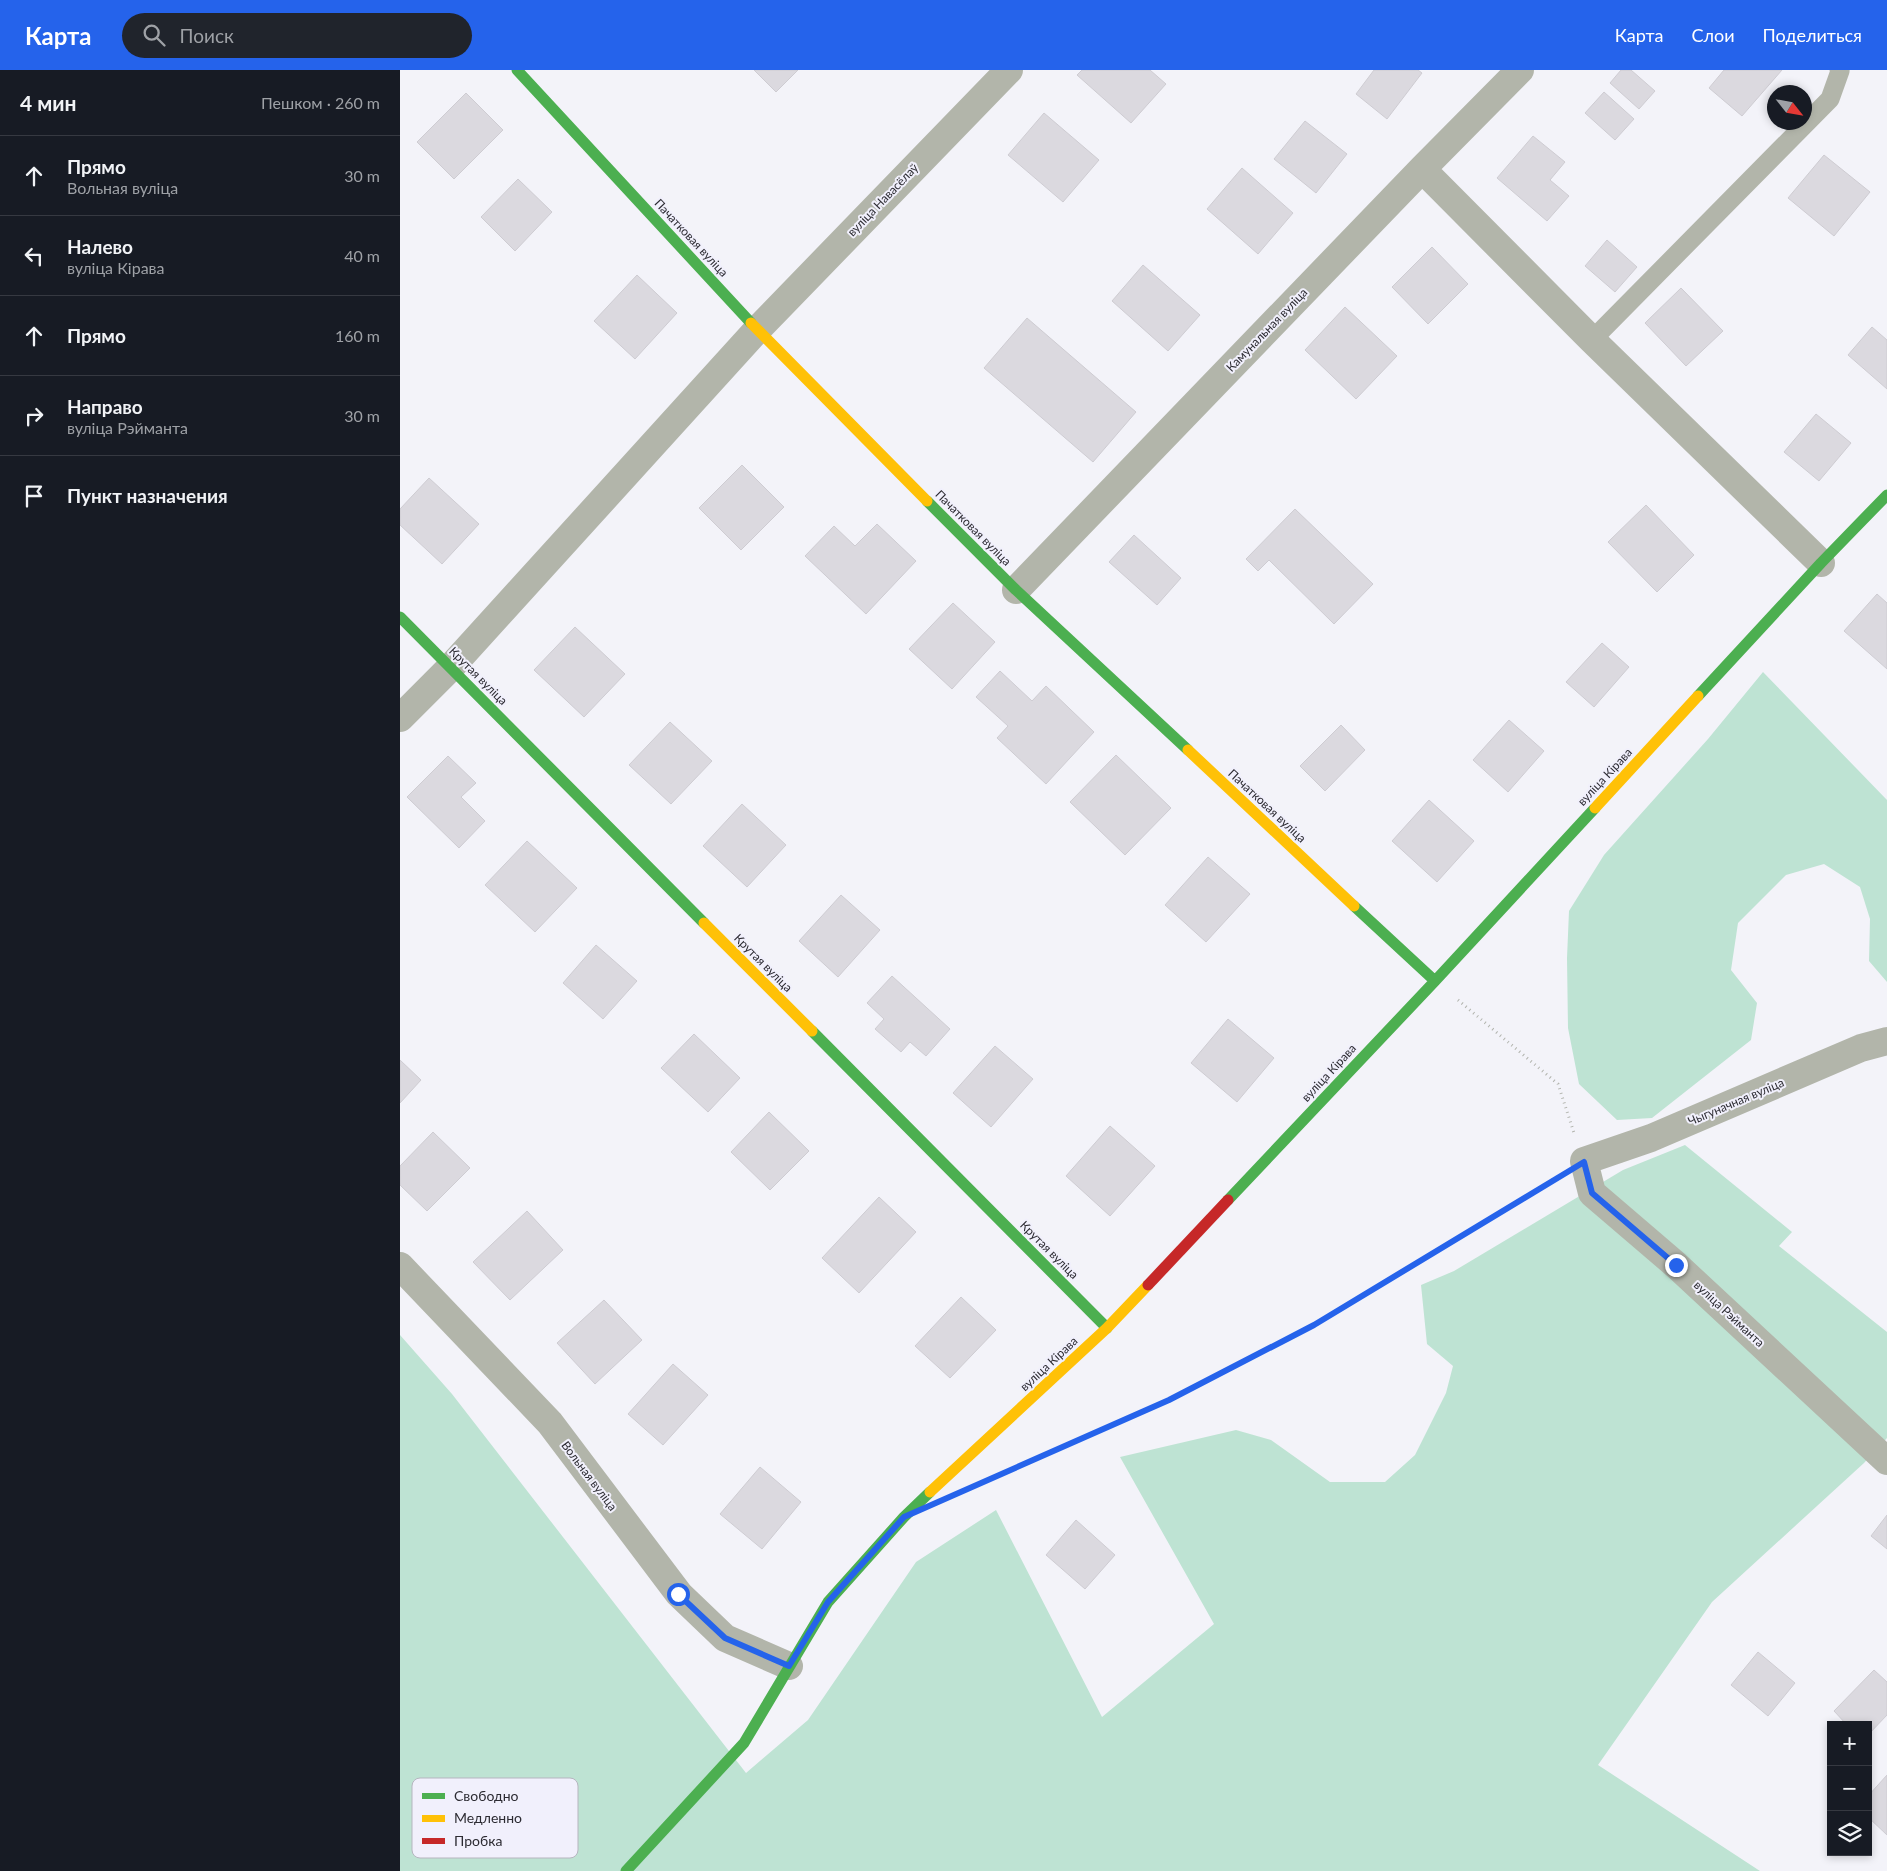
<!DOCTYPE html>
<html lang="ru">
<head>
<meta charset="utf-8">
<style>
  body { margin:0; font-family:Lato,sans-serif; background:#20242c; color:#f1f3f6 }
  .controls { position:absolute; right:15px; bottom:15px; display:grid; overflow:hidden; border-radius:0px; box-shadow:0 2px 8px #0003 }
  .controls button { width:45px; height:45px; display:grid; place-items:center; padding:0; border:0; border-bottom:1px solid #363941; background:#171b24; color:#f1f3f6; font:25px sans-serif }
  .compass { position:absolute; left:1367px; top:15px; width:45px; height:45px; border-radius:50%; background:#171b24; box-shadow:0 2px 8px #0003; rotate:121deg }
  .stop { position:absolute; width:15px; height:15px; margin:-11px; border:4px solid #2563eb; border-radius:50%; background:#fff }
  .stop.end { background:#2563eb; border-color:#fff; box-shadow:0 1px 5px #0008 }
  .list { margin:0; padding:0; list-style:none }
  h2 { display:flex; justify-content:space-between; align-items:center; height:65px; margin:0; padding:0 20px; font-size:21px }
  h2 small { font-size:16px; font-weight:400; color:#9ea1a6 }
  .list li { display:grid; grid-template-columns:32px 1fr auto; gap:15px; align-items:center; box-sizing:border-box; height:80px; padding:0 20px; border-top:1px solid #363941 }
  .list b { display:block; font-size:19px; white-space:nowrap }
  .list p { margin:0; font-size:16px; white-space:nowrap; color:#9ea1a6 }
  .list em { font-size:16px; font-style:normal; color:#9ea1a6 }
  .icon { flex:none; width:28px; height:28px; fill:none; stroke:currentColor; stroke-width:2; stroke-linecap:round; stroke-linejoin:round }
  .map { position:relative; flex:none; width:1487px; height:1801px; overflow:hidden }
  header { display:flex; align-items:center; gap:30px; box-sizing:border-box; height:70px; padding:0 25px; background:#2563eb; color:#fff }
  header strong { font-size:24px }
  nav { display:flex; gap:28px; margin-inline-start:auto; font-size:18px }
  .search { width:350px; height:45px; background:#20242c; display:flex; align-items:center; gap:12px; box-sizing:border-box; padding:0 18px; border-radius:28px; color:#9ea1a6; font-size:19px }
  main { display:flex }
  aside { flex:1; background:#171b24 }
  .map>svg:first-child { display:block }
  .green { fill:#bee3d3 }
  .building { fill:#dbd9df; stroke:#ceccd2 }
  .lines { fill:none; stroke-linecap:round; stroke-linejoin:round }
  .path { stroke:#b2b4ae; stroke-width:3; stroke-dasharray:1 4; stroke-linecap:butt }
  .lane { stroke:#b2b5aa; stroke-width:19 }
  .street { stroke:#b2b5aa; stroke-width:28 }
  .fast { stroke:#4caf50; stroke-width:11 }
  .slow { stroke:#ffc107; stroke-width:11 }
  .jam { stroke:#c62828; stroke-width:11 }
  .route { stroke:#2563eb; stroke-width:6 }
  .labels { text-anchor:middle; stroke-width:4; stroke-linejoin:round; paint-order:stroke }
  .street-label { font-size:12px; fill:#2c2b32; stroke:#f1f0fc }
  .key { fill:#f1f0fc; stroke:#b6b5bf; stroke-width:1 }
  .key-label { font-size:14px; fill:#2c2b32 }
</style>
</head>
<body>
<header>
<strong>Карта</strong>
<div class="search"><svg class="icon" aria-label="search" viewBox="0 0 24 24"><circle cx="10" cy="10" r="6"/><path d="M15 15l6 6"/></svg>Поиск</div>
<nav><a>Карта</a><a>Слои</a><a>Поделиться</a></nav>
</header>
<main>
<aside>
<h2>4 мин<small>Пешком · 260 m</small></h2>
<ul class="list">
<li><svg class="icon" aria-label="ahead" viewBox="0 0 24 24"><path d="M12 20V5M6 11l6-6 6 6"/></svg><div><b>Прямо</b><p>Вольная вуліца</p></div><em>30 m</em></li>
<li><svg class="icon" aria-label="left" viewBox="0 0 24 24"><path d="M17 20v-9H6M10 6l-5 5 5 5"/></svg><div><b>Налево</b><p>вуліца Кірава</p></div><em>40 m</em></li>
<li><svg class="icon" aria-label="ahead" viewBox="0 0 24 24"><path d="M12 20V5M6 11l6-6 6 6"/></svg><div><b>Прямо</b></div><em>160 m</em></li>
<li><svg class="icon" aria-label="right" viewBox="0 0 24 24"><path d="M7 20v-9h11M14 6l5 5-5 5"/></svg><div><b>Направо</b><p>вуліца Рэйманта</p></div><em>30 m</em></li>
<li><svg class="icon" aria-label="arrive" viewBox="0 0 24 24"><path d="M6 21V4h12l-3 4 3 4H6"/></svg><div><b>Пункт назначения</b></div></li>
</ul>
</aside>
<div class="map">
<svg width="1487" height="1801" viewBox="0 0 1487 1801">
  <rect width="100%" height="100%" fill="#f3f3f9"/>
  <!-- green -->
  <path class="green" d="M 1363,602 L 1487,730 L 1487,912 L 1469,891 L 1470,849 L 1460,817 L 1424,794 L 1386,805 L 1338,853 L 1331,900 L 1357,933 L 1351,970 L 1252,1048 L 1217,1050 L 1179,1014 L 1168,958 L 1167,888 L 1169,841 L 1204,785 L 1308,669 Z
    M 1285,1075 L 1392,1162 L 1379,1176 L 1487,1262 L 1487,1368 L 1464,1393 L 1312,1532 L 1198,1695 L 1360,1801 L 0,1801 L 0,1265 L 52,1324 L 346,1703 L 408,1650 L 516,1492 L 596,1440 L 702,1647 L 814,1554 L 720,1387 L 836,1360 L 871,1370 L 930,1412 L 985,1412 L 1015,1385 L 1046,1323 L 1053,1296 L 1027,1274 L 1021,1215 L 1054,1201 L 1223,1100 Z"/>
  <!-- building -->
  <path class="building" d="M 354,0 L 398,0 L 376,22 Z
    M 682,0 L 750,0 L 766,14 L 731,53 L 677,5 Z
    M 974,0 L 1018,0 L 1022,3 L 987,49 L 956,24 Z
    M 1221,0 L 1231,0 L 1255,21 L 1239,39 L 1210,13 Z
    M 1324,0 L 1382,0 L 1342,46 L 1309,18 Z
    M 1204,22 L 1234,49 L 1215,70 L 1185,43 Z
    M 66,23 L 103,60 L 54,109 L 17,72 Z
    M 644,43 L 699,90 L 663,132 L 608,85 Z
    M 905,51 L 947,84 L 916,123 L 874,89 Z
    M 1133,66 L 1165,92 L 1150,110 L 1169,126 L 1147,151 L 1097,108 Z
    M 1424,85 L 1470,122 L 1434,166 L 1388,128 Z
    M 842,98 L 893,143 L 858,184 L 807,139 Z
    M 118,109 L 152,142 L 115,181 L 81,147 Z
    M 1207,170 L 1237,197 L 1215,222 L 1185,196 Z
    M 1032,177 L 1068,214 L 1028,254 L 992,217 Z
    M 743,195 L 800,245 L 768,281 L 712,231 Z
    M 237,205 L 277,243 L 235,289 L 194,251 Z
    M 1281,218 L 1323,261 L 1286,296 L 1245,253 Z
    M 945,237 L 997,286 L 956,329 L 905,280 Z
    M 627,248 L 736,342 L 693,392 L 584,298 Z
    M 1472,257 L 1487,270 L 1487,319 L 1448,285 Z
    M 1416,344 L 1451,373 L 1419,411 L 1384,382 Z
    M 342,395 L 384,437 L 341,480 L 299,438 Z
    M 29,408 L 79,454 L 42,494 L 0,455 L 0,439 Z
    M 1246,435 L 1294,485 L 1257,522 L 1208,472 Z
    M 895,439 L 973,514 L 934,554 L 869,490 L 858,501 L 846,489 Z
    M 477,454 L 516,491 L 466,544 L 405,486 L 434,456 L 455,476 Z
    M 734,465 L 781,508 L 757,535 L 709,492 Z
    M 1477,524 L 1487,533 L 1487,599 L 1444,561 Z
    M 553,533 L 595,572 L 552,619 L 509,579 Z
    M 175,557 L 225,604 L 184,647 L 134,600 Z
    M 1202,573 L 1229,597 L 1194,637 L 1166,612 Z
    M 600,601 L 632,631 L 646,616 L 694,662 L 646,714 L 597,668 L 608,656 L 576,627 Z
    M 1109,650 L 1144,681 L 1108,722 L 1073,690 Z
    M 270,652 L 312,691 L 271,734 L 229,695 Z
    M 941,655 L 965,680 L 925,721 L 900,696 Z
    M 716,685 L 771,738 L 725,785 L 670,732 Z
    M 48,686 L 76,713 L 61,727 L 85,751 L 59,778 L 7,727 Z
    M 1029,730 L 1074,771 L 1037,812 L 992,771 Z
    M 342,734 L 386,775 L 347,817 L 303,776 Z
    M 127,771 L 177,818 L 135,862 L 85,815 Z
    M 808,787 L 850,824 L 806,872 L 765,835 Z
    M 441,825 L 480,860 L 438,907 L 399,871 Z
    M 196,875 L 237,911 L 203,949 L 163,913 Z
    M 492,906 L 550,959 L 526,986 L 510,972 L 501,982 L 475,959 L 484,949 L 467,933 Z
    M 828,949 L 874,988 L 837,1032 L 791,993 Z
    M 294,964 L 340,1008 L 308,1042 L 261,998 Z
    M 595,976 L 633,1009 L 591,1057 L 553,1023 Z
    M 0,990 L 21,1010 L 0,1033 Z
    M 369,1042 L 409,1081 L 370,1120 L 331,1082 Z
    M 710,1056 L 755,1096 L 710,1146 L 666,1106 Z
    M 33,1062 L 70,1098 L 27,1141 L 0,1115 L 0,1096 Z
    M 479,1127 L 516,1162 L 459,1223 L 422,1188 Z
    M 127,1141 L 163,1180 L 110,1230 L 73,1192 Z
    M 561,1227 L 596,1260 L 550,1308 L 515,1276 Z
    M 204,1230 L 242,1270 L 195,1314 L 157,1273 Z
    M 273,1294 L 308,1325 L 263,1375 L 228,1344 Z
    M 360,1397 L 401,1432 L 362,1479 L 320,1444 Z
    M 1487,1445 L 1487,1479 L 1471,1466 Z
    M 676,1450 L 715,1485 L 685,1519 L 646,1485 Z
    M 1358,1582 L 1395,1613 L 1368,1646 L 1331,1615 Z
    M 1474,1600 L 1487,1612 L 1487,1645 L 1468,1665 L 1468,1655 L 1447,1655 L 1434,1641 Z
    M 1487,1705 L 1487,1765 L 1468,1747 L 1468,1726 Z"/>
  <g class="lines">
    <!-- path -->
    <path class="path" d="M 1058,930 L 1158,1014 L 1174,1063
      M 592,1408 L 769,1330 L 914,1255 L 1157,1107"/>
    <!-- lane -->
    <path class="lane" d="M 1192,270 L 1430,29 L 1440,1 L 1439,0"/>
    <!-- street -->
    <path class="street" d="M 1022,99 L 1192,270 L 1421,493
      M 616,520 L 1022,99 L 1120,0
      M 0,648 L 50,598 L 357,260 L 609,0
      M 1487,971 L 1461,978 L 1251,1068 L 1184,1091 L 1192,1123 L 1276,1195 L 1487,1391
      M 0,1196 L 150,1353 L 279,1524 L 325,1568 L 389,1596"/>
    <!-- fast -->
    <path class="fast" d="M 117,0 L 351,253
      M 527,431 L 616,520 L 788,680
      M 0,547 L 304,853
      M 1298,626 L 1421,493 L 1487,425
      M 954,836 L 1035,911
      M 412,961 L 707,1258
      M 828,1130 L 1035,911 L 1195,738
      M 226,1801 L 344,1673 L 428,1532 L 504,1447 L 530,1422"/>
    <!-- slow -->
    <path class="slow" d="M 351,253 L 527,431
      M 788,680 L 954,836
      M 1195,738 L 1298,626
      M 304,853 L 412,961
      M 530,1422 L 707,1258 L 748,1215"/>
    <!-- jam -->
    <path class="jam" d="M 748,1215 L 828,1130"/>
  </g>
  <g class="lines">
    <!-- route -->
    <path class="route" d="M 278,1524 L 325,1568 L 389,1596 L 428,1532 L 504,1447 L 769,1330 L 914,1255 L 1184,1092 L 1192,1123 L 1276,1195"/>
  </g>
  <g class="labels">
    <!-- street labels -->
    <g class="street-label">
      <text transform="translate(483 130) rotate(-46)" y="4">вуліца Навасёлаў</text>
      <text transform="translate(291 168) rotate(47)" y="4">Пачатковая вуліца</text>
      <text transform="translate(867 260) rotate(-46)" y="4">Камунальная вуліца</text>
      <text transform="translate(573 458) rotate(45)" y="4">Пачатковая вуліца</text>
      <text transform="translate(78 606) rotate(45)" y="4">Крутая вуліца</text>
      <text transform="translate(1205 707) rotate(-47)" y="4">вуліца Кірава</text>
      <text transform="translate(867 736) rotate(43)" y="4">Пачатковая вуліца</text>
      <text transform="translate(363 893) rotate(45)" y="4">Крутая вуліца</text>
      <text transform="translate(929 1003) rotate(-47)" y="4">вуліца Кірава</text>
      <text transform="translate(1336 1032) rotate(-23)" y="4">Чыгуначная вуліца</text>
      <text transform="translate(649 1180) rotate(45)" y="4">Крутая вуліца</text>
      <text transform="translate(1329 1244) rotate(43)" y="4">вуліца Рэйманта</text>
      <text transform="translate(649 1294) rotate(-43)" y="4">вуліца Кірава</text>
      <text transform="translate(189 1406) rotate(53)" y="4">Вольная вуліца</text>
    </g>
  </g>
  <!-- legend -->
  <rect x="12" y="1708" width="166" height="80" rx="8" class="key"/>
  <rect x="22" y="1723" width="23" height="6" fill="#4caf50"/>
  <rect x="22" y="1745" width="23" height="7" fill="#ffc107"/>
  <rect x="22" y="1768" width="23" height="6" fill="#c62828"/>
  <g class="key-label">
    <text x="54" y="1731">Свободно</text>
    <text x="54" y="1753">Медленно</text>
    <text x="54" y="1776">Пробка</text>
  </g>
</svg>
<div class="controls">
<button>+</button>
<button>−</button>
<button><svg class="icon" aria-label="layers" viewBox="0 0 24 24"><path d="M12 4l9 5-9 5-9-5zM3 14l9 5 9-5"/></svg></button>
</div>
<svg class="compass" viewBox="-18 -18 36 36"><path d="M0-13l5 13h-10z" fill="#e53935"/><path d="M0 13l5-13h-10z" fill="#9ea1a6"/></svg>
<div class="stop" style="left:278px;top:1524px"></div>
<div class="stop end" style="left:1276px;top:1195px"></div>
</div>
</main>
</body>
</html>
